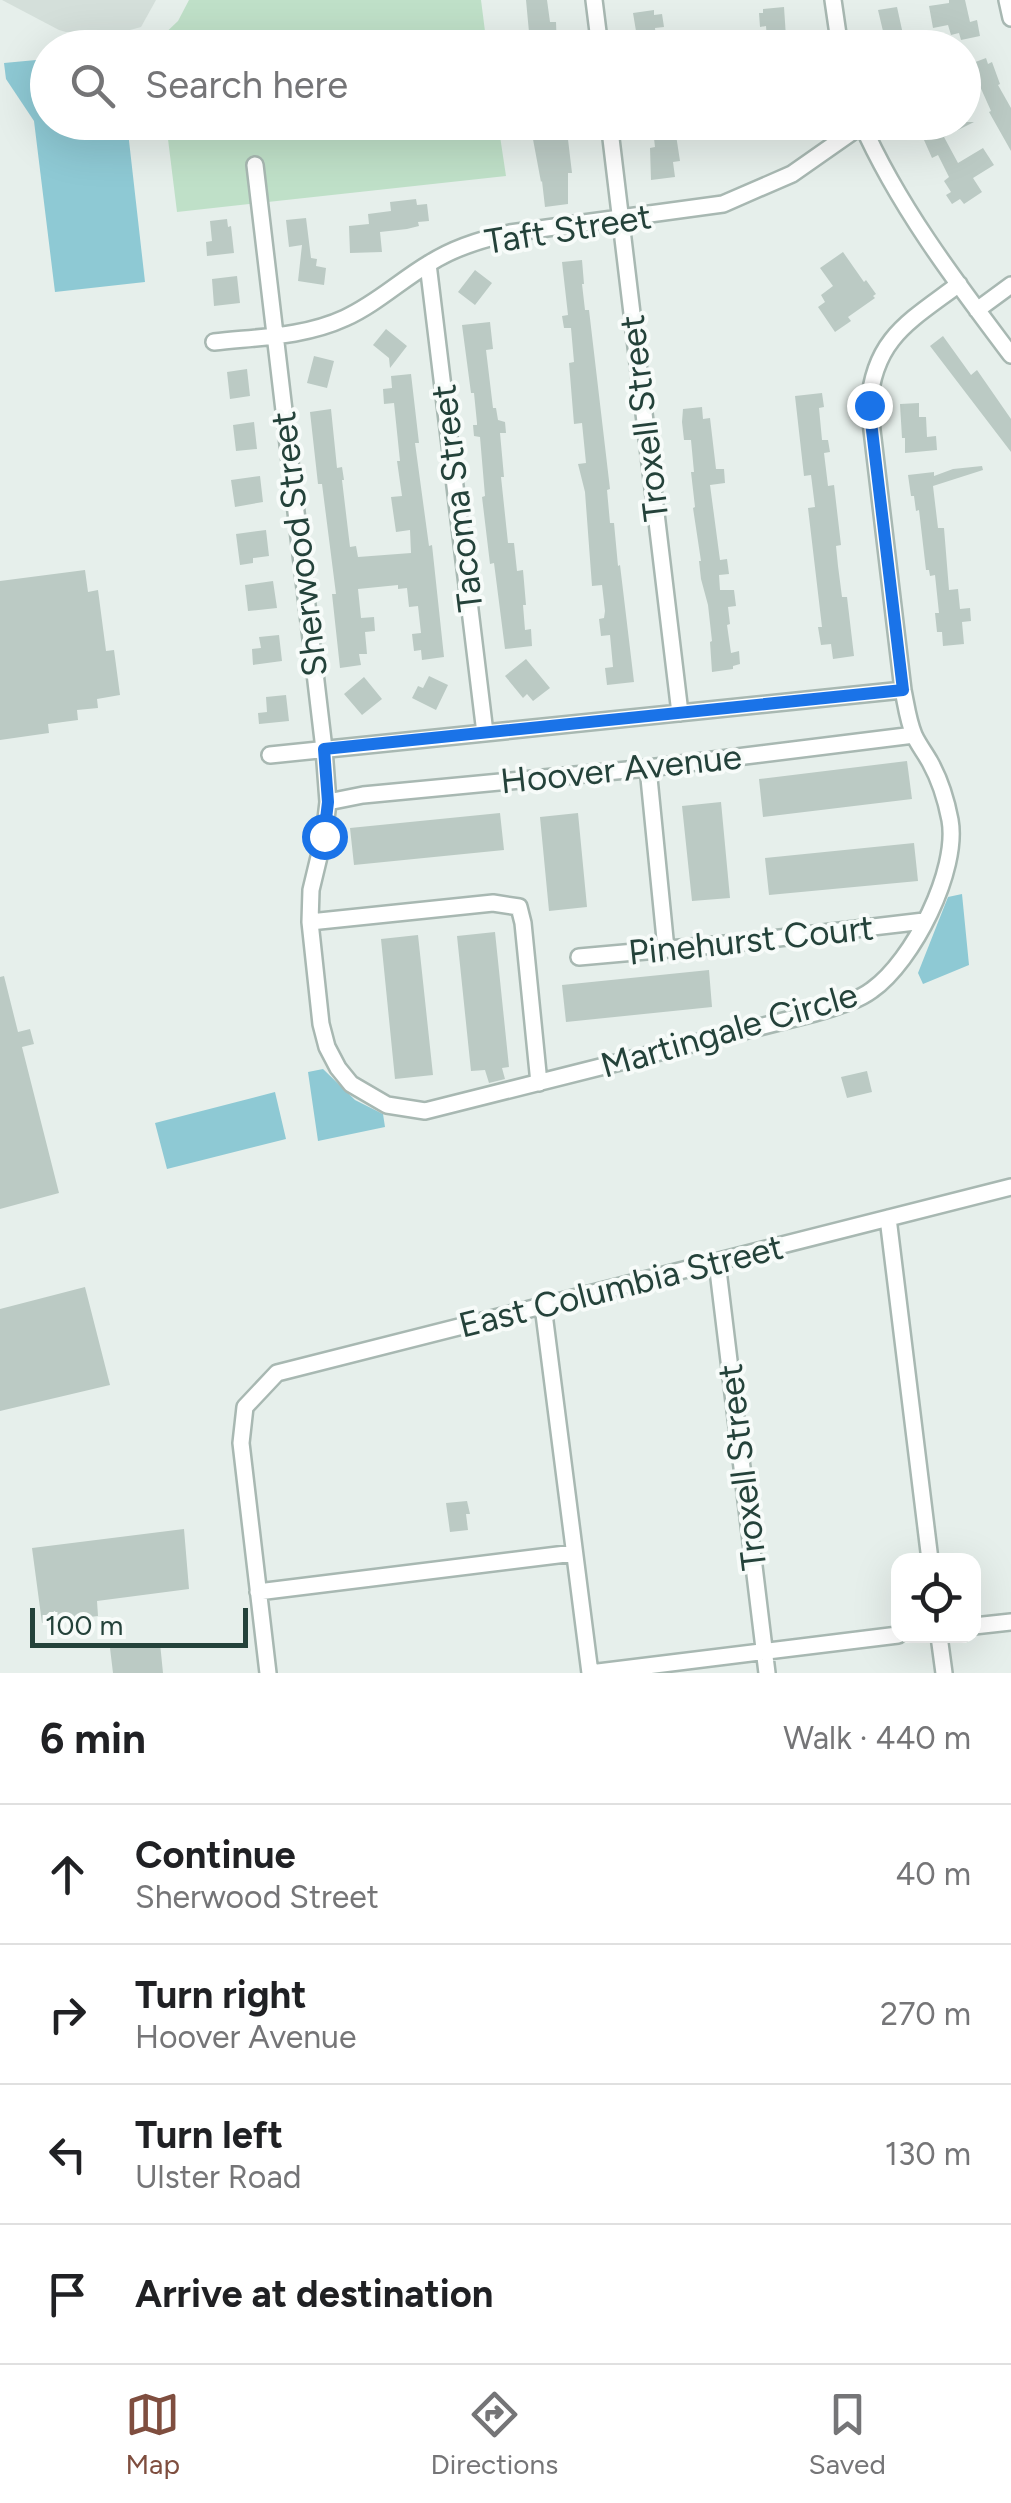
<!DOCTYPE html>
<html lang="en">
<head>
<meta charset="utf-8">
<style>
  body { margin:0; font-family:Figtree,sans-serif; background:#f2f2f2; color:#202124 }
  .controls { position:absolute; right:30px; bottom:30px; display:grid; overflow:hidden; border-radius:20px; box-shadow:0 10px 40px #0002 }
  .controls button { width:90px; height:90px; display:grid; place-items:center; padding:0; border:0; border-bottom:2px solid #e0e0e0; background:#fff; color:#202124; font:50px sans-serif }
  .scale { position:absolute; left:30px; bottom:25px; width:218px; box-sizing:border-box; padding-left:10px; border:5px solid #24423a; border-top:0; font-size:28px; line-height:35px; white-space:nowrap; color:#24423a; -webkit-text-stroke:8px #f7fbf9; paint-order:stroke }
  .stop { position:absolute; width:30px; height:30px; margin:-22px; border:8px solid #1a73e8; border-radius:50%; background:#fff }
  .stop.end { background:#1a73e8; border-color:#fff; box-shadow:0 2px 10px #0008 }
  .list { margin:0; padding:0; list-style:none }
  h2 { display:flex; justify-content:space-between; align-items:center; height:130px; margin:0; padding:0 40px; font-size:42px }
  h2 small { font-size:32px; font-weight:400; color:#757577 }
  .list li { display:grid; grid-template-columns:65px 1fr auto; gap:30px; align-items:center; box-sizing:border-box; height:140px; padding:0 40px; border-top:2px solid #e0e0e0 }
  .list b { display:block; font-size:38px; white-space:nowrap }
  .list p { margin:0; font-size:32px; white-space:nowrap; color:#757577 }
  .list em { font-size:32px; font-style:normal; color:#757577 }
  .icon { flex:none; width:55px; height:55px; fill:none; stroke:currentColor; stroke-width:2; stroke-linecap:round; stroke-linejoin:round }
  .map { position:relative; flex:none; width:1011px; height:1673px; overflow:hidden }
  .search { position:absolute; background:#fff; box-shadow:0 10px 40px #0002; left:30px; right:30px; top:30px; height:110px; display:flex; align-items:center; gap:25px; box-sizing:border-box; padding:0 35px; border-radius:55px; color:#757577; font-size:38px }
  .sheet { height:690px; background:#fff }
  nav { display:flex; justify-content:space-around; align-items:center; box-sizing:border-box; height:140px; border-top:2px solid #e0e0e0; background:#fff; font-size:28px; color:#757577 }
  nav a { display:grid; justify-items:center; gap:5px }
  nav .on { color:#7f4e3f }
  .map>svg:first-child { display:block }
  .built { fill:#d4dfda }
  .green { fill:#bfe0c8 }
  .water { fill:#8ec9d4 }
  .building { fill:#bbcac4 }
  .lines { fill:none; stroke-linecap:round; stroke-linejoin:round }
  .minor-casing { stroke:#a8b8b2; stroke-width:20 }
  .minor { stroke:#fff; stroke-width:15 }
  .route { stroke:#1a73e8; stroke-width:12 }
  .labels { text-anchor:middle; stroke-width:8; stroke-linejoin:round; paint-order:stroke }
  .street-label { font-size:35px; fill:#24423a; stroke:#f7fbf9 }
</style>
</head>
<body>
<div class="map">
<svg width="1011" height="1673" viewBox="0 0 1011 1673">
  <rect width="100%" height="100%" fill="#e6efeb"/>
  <!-- built -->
  <path class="built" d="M 2,0 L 156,0 L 141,27 L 112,35 L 80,36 L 59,30 Z"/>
  <!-- green -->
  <path class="green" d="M 189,0 L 481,0 L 487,47 L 157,47 L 156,42 L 178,21 Z
    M 166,123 L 498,123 L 506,176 L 177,212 Z"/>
  <!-- water -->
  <path class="water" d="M 47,59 L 48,122 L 127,123 L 145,282 L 55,292 L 34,121 L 6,79 L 4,63 Z
    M 962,894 L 969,965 L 923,984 L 918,973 L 948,897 Z
    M 323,1069 L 355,1100 L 383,1114 L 385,1127 L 318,1141 L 308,1072 Z
    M 275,1092 L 286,1139 L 167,1169 L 155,1123 Z"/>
  <!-- building -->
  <path class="building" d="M 526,0 L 547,0 L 550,22 L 556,22 L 557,48 L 537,48 L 537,42 L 530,43 Z
    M 949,0 L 965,0 L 970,22 L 977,20 L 980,36 L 961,40 L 959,33 L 951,35 L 948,25 L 933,28 L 929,6 L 949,3 Z
    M 784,7 L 786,37 L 767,39 L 766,26 L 760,27 L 759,13 L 763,13 L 763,9 Z
    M 897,7 L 906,48 L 887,48 L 878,10 Z
    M 654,10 L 654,15 L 662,14 L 664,27 L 655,28 L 656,41 L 638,43 L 633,13 Z
    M 986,58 L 988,64 L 992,62 L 1000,84 L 998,85 L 1011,108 L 1011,151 L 989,112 L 991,111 L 970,64 Z
    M 536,122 L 564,122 L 565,131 L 567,131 L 572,173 L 568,173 L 568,204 L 545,207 L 542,181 L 541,182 L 532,134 L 537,134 Z
    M 652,122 L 674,122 L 680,161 L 673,162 L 675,177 L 651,180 L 650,148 L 655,147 Z
    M 916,122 L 974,122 L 944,137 L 958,163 L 983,148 L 994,165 L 973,178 L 982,192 L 964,204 L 960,199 L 952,204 L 946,195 L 951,192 L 944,181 L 949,177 L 938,155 L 932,158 Z
    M 416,199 L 417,205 L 427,204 L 429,221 L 418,222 L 419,226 L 407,229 L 380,232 L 382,252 L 350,253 L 349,226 L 369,224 L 368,214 L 391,211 L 390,202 Z
    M 306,218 L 311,258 L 317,259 L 316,266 L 326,268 L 324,285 L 298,281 L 302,245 L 289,247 L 286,220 Z
    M 227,219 L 228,227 L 231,226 L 234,253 L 207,256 L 206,242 L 212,241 L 210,221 Z
    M 843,252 L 864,282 L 866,280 L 876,294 L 873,296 L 875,298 L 848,317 L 851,321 L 835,332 L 818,307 L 825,302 L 821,295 L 833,286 L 820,268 Z
    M 582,260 L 584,284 L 582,284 L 585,310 L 589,310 L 610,489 L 607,490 L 610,523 L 614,523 L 618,566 L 620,565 L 634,682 L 607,685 L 605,668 L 613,667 L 610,635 L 601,636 L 599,619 L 604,618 L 605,611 L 602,585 L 592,586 L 585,492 L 578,464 L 586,463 L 582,423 L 574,424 L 569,363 L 574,362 L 571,328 L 564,328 L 562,316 L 568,315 L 562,262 Z
    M 475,270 L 492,283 L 475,305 L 458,292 Z
    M 237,276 L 240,303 L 214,306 L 212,279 Z
    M 490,322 L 493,349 L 486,350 L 493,408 L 496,408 L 498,420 L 505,422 L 506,433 L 500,433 L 504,477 L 501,477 L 508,543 L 514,543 L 517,571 L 523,570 L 526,605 L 523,605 L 525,630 L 531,629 L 532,646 L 505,649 L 494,563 L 490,564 L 482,497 L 485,496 L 480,437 L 474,436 L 473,425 L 477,425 L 477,423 L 474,393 L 471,393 L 462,325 Z
    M 386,329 L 407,346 L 390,368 L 389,358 L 373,345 Z
    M 943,336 L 971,375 L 977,370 L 1011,419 L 1011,452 L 930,346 Z
    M 314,356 L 334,361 L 327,388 L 307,383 Z
    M 247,369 L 250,396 L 230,399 L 227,372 Z
    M 411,374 L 419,443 L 415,443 L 429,546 L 432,545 L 444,657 L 422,660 L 421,650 L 414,651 L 412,634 L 421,633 L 418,606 L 409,607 L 407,588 L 398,589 L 398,585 L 358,589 L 361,618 L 374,617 L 375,631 L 365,632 L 367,654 L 359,654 L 361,665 L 340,668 L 332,594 L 336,594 L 322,484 L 318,484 L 310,412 L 331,409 L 337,468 L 342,467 L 344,480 L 342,480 L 350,547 L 356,546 L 358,557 L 411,553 L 410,530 L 396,532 L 391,497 L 402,496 L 397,461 L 400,461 L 394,403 L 384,404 L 383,389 L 392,388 L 391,376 Z
    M 822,393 L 824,407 L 819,408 L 822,440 L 828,440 L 830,452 L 824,453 L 828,486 L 834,485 L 841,545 L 836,546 L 838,566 L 842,597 L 847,597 L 854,656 L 833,659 L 831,644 L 821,645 L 818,627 L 822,627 L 808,508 L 815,507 L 811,475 L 804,476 L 795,396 Z
    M 919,403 L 919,417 L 926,417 L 927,437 L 936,436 L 937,450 L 905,453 L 905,438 L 902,438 L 900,404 Z
    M 702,407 L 703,419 L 710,418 L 716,469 L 724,469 L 725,483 L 710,485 L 720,560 L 727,559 L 729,574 L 719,575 L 720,590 L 734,590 L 736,606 L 728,607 L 730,624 L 727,625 L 731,653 L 739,651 L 740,664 L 733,666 L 733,669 L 712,672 L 710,642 L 712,641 L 708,605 L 701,579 L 699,561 L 701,561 L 693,508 L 695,507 L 691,472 L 694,472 L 691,440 L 684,440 L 682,422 L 683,409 Z
    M 254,422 L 257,449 L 236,451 L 233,425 Z
    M 982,466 L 983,470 L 933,486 L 938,528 L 944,528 L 949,590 L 958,589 L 960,609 L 970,608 L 971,621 L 962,622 L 964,644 L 943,646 L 942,632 L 937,632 L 935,613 L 939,613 L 935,575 L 930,576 L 929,570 L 926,570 L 919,510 L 916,511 L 914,496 L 911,496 L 908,475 L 934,472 L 934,476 L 953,469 Z
    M 260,476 L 263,502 L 235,507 L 231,480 Z
    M 266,530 L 269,556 L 253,558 L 253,563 L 240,565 L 236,534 Z
    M 85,570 L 88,592 L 98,590 L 106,651 L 114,650 L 120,695 L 97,699 L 98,708 L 77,710 L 78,720 L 48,724 L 49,733 L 0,740 L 0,581 Z
    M 273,581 L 277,608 L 248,611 L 245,585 Z
    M 279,635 L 282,661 L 253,665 L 252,649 L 261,648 L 259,637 Z
    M 526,659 L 550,688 L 533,701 L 527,694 L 523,698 L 505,676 Z
    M 429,676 L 448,685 L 436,710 L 412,698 L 418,686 L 423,688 Z
    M 364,677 L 382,699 L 362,715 L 344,694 Z
    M 286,695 L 289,721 L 259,724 L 258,713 L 267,712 L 266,697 Z
    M 907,761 L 912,799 L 763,817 L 759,779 Z
    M 721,802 L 730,898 L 692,901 L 682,806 Z
    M 500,813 L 504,850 L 354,865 L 350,828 Z
    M 578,813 L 587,907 L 549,911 L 540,817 Z
    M 914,843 L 918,881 L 769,895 L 765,858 Z
    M 495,932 L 509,1067 L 502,1068 L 505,1079 L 489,1083 L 485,1070 L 471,1071 L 457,936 Z
    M 418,935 L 433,1075 L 395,1079 L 381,939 Z
    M 709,970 L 712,1007 L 566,1022 L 562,985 Z
    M 4,976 L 18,1032 L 30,1029 L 34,1044 L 22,1047 L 59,1193 L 0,1209 L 0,977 Z
    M 867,1071 L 872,1092 L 847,1098 L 841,1077 Z
    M 85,1287 L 110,1385 L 0,1411 L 0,1309 Z
    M 467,1501 L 470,1514 L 466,1514 L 468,1530 L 450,1532 L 446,1503 Z
    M 184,1529 L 189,1589 L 97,1601 L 98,1616 L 42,1623 L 32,1548 Z
    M 160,1643 L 163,1673 L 113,1673 L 110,1648 Z"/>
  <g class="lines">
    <!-- minor casing -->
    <g class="minor-casing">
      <path id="minor" d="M 594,0 L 600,48
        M 833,0 L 840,48
        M 1007,0 L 1011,18
        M 609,122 L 680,713
        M 861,122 C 898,206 956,282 1011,355
        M 255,165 L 324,749 L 328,802 L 324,836 L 311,890 L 310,922 L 321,1024 L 327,1047 L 338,1068 L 351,1084 L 387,1105 L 425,1111 L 815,1013 C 834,1007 856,1002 872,990 C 913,961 959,870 950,820 C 946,799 940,780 930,762 C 925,753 918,744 914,735 C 908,721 906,704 903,690 L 869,405 C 874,338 910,321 959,284
        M 428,264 L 485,733
        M 977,310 L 1011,285
        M 214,342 C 258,337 304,337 345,318 C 376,304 401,280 430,263 C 455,247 482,239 510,233 L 723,204 L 792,174 L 862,125
        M 270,755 L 903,690
        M 648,768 L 666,949
        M 328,802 L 363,795 L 648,768 L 914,735
        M 310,922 L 493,903 L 519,907 L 523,923 L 539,1083
        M 579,957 L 736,943 L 924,921
        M 888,1218 L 930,1560
        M 717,1262 L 767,1673
        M 543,1306 L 590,1673
        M 258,1592 L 574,1553
        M 974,1626 L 1011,1622
        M 939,1636 L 944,1673
        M 268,1673 L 241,1443 L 245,1407 L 277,1373 L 1011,1187
        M 590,1673 L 898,1635"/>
    </g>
    <!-- minor -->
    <use href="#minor" class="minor"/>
  </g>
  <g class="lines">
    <!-- route -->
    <path class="route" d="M 324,836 L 328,802 L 324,749 L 903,690 L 869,405"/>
  </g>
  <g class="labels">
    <!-- street labels -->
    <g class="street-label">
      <text transform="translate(568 229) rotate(-9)" y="12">Taft Street</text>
      <text transform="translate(644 418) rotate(-97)" y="12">Troxell Street</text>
      <text transform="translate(457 498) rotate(-97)" y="12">Tacoma Street</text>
      <text transform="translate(299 544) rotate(-97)" y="12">Sherwood Street</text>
      <text transform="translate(621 769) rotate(-6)" y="12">Hoover Avenue</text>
      <text transform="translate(751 940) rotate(-6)" y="12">Pinehurst Court</text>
      <text transform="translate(729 1030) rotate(-16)" y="12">Martingale Circle</text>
      <text transform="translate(621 1286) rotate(-14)" y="12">East Columbia Street</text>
      <text transform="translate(742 1467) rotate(-97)" y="12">Troxell Street</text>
    </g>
  </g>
</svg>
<div class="controls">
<button><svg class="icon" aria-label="locate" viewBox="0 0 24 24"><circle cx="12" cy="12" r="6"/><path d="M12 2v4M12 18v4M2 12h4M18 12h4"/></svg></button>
</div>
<div class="scale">100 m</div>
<div class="stop" style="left:324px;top:836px"></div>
<div class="stop end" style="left:869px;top:405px"></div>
<div class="search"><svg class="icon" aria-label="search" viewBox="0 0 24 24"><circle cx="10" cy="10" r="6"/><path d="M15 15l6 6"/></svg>Search here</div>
</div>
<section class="sheet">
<h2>6 min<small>Walk · 440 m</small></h2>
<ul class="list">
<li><svg class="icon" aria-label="ahead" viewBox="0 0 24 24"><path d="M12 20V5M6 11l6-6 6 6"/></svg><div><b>Continue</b><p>Sherwood Street</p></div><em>40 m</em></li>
<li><svg class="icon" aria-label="right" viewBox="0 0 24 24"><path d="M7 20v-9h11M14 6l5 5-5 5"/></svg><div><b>Turn right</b><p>Hoover Avenue</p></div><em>270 m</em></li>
<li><svg class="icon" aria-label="left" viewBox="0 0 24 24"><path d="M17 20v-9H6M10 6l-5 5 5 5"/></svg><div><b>Turn left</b><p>Ulster Road</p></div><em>130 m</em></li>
<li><svg class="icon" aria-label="arrive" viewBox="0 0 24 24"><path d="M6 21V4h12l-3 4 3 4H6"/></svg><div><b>Arrive at destination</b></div></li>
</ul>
</section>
<nav>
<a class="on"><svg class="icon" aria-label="map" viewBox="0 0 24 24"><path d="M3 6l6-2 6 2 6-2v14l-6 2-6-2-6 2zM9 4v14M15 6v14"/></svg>Map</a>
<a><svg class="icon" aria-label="directions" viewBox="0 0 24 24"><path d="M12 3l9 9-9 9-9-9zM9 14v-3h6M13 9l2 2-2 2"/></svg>Directions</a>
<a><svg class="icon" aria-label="saved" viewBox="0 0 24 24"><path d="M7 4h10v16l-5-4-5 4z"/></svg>Saved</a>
</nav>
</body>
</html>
